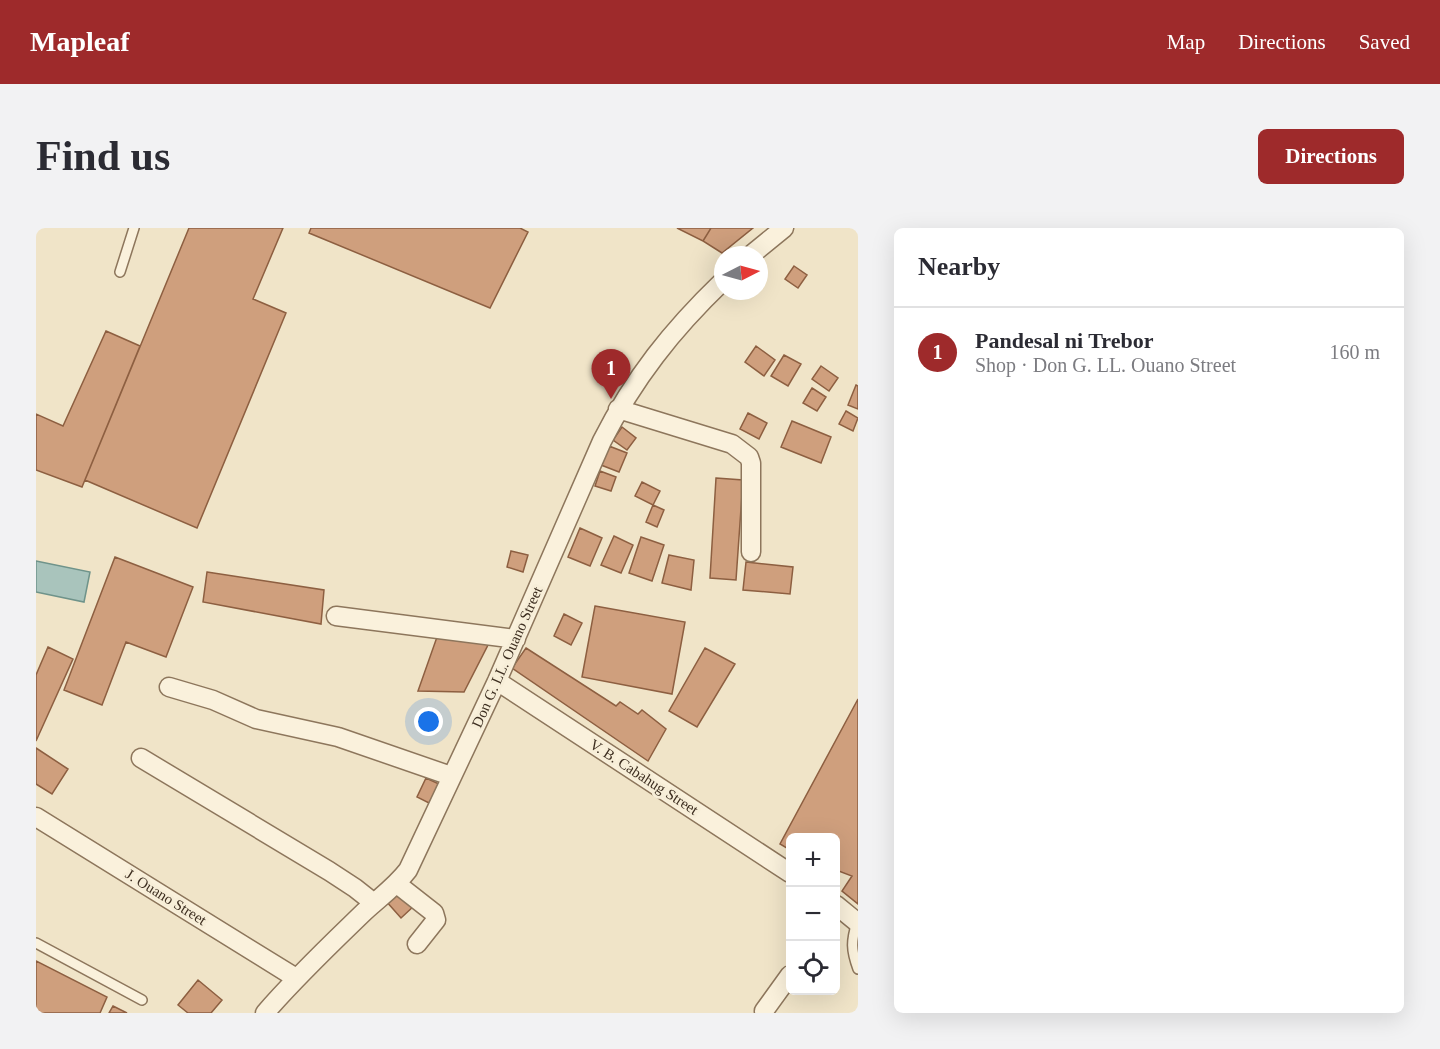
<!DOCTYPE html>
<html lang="en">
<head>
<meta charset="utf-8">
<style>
  body { margin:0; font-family:"Times New Roman",serif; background:#f2f2f3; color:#2b2b33 }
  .controls { position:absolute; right:18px; bottom:18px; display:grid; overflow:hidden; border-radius:9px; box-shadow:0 6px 24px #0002 }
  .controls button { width:54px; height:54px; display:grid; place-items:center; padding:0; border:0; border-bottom:2px solid #e1e1e2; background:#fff; color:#2b2b33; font:30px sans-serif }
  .compass { position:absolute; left:678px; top:18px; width:54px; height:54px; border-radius:50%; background:#fff; box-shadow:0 6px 24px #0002; rotate:84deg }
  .you { position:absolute; left:393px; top:494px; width:21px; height:21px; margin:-15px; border:4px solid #fff; border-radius:50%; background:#1a73e8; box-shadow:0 0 0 9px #1a73e833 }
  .badge { display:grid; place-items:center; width:39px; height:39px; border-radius:50%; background:#9e2a2b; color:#fff; font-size:20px; font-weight:700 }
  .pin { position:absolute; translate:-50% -50px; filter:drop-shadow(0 2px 3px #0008) }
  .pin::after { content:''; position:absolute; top:32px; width:21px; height:18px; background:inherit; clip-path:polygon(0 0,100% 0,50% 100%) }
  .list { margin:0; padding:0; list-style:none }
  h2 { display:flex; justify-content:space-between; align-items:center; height:78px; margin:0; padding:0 24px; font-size:26px }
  h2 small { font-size:20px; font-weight:400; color:#7c7c81 }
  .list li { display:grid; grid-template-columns:39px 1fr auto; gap:18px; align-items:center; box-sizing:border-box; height:90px; padding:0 24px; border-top:2px solid #e1e1e2 }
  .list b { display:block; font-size:22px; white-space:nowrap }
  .list p { margin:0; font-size:20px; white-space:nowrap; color:#7c7c81 }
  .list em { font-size:20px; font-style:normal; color:#7c7c81 }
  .icon { flex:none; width:33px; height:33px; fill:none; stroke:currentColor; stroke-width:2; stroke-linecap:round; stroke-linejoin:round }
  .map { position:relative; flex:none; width:822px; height:785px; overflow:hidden; border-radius:9px }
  header { display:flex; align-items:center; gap:36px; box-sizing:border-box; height:84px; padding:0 30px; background:#9e2a2b; color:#fff }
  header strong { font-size:28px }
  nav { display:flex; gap:33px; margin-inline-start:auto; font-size:21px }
  .intro { display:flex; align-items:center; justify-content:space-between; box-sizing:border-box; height:144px; padding:0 36px }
  h1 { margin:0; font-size:42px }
  .button { padding:15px 27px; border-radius:9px; background:#9e2a2b; color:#fff; font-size:21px; font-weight:700 }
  main { display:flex; gap:36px; padding:0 36px }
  aside { flex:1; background:#fff; border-radius:9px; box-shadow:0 6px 24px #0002 }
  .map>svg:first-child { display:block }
  .water { fill:#a9c4bc; stroke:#6f938a; stroke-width:1.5 }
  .building { fill:#cf9f7d; stroke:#8d5f41; stroke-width:1.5 }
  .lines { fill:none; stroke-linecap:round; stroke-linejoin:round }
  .service-casing { stroke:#8d765c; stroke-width:12 }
  .minor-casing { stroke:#8d765c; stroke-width:21 }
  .service { stroke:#faf1dc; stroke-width:9 }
  .minor { stroke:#faf1dc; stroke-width:18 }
  .labels { text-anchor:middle; stroke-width:6; stroke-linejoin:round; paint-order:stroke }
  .street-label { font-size:15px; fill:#3d2e20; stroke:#f7eed8 }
</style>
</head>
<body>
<header>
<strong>Mapleaf</strong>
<nav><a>Map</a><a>Directions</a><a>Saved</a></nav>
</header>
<div class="intro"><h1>Find us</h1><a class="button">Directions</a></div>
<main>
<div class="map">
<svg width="822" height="785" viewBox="0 0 822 785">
  <rect width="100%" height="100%" fill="#f0e4c8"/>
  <!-- water -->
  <path class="water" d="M 0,333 L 54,344 L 48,374 L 0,364 Z"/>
  <!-- building -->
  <path class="building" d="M 153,0 L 247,0 L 217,71 L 250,85 L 161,300 L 49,252 Z
    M 275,0 L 484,0 L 492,4 L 454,80 L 273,5 Z
    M 641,0 L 675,0 L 667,13 Z
    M 675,0 L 717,0 L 686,25 L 667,13 Z
    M 758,38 L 771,47 L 762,60 L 749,51 Z
    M 70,103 L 104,118 L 46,259 L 0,242 L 0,186 L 27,198 Z
    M 720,118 L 739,132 L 728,148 L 709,134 Z
    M 748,127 L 765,136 L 752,158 L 735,148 Z
    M 785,138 L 802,150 L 793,163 L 776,151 Z
    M 820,157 L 822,158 L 822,181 L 812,177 Z
    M 776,160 L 790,169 L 781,183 L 767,175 Z
    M 810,183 L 822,190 L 817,203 L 803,196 Z
    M 712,185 L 731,195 L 723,211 L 704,201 Z
    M 756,193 L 795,209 L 785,235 L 745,219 Z
    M 586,199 L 600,210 L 591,222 L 577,212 Z
    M 573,218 L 591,225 L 583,244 L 565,237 Z
    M 564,243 L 580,249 L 575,263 L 559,258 Z
    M 680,250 L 707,252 L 700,352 L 674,350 Z
    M 606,254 L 624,263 L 617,277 L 599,268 Z
    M 617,277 L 628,282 L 621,299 L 610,294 Z
    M 544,300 L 566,310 L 554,338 L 532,329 Z
    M 578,308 L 597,317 L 585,345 L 565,337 Z
    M 605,309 L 628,317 L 616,353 L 593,345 Z
    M 475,323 L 492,327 L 487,344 L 471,339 Z
    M 633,327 L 658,332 L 655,362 L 626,355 Z
    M 79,329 L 157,359 L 130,429 L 90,414 L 66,477 L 28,462 Z
    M 710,334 L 757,339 L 754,366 L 707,362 Z
    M 171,344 L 288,362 L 285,396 L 167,374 Z
    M 559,378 L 649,394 L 636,466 L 546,449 Z
    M 528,386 L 546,395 L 535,417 L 518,408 Z
    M 401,409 L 453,415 L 428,464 L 382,463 Z
    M 12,419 L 37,431 L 0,513 L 0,447 Z
    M 490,420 L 580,478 L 584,474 L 602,486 L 606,482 L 630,501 L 612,533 L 476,440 Z
    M 669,420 L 699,436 L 661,499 L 633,483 Z
    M 822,471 L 822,676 L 806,663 L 816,648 L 800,642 L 800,610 L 754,610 L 754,622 L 744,616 Z
    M 0,520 L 32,541 L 16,566 L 0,556 Z
    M 390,550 L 403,556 L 393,575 L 381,569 Z
    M 365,661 L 379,677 L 365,690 L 350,673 Z
    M 0,733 L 71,769 L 64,785 L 0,785 Z
    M 162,752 L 186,772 L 175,785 L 152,785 L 142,777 Z
    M 77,778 L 91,785 L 73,785 Z"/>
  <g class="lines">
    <!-- service casing -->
    <g class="service-casing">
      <path id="service" d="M 84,44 L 98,0
        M 821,694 C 815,713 815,722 822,741
        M 0,715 L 106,772"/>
    </g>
    <!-- minor casing -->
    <g class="minor-casing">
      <path id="minor" d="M 715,27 L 748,0
        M 582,181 L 696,216 L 713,229 L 715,235 L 715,324
        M 300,388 L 480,411
        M 461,453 L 754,645
        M 133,459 L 177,472 L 220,491 L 302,509 L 415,548
        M 105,530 L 293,643 L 319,660 L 338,675
        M 0,589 L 260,750
        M 361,656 L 398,685 L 400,692 L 381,716
        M 800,677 L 822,695
        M 728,783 L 754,747
        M 229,785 C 260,749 294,717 328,684 C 343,670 359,659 372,642 L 461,453 L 566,213 C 598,150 636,102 687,53"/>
    </g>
    <!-- service -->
    <use href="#service" class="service"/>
    <!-- minor -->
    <use href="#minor" class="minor"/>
  </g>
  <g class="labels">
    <!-- street labels -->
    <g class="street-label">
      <text transform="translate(471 429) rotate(-66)" y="5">Don G. LL. Ouano Street</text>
      <text transform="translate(608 549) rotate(33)" y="5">V. B. Cabahug Street</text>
      <text transform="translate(130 669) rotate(32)" y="5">J. Ouano Street</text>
    </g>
  </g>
</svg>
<div class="controls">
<button>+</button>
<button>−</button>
<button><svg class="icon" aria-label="locate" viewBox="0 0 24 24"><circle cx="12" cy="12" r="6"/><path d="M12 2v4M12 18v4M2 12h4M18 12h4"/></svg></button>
</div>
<svg class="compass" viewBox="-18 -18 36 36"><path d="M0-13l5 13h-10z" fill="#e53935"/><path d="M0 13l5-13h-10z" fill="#7c7c81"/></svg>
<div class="you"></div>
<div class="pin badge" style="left:575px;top:171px">1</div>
</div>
<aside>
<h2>Nearby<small></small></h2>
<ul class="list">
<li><span class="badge">1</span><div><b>Pandesal ni Trebor</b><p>Shop · Don G. LL. Ouano Street</p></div><em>160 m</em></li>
</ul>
</aside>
</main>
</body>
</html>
